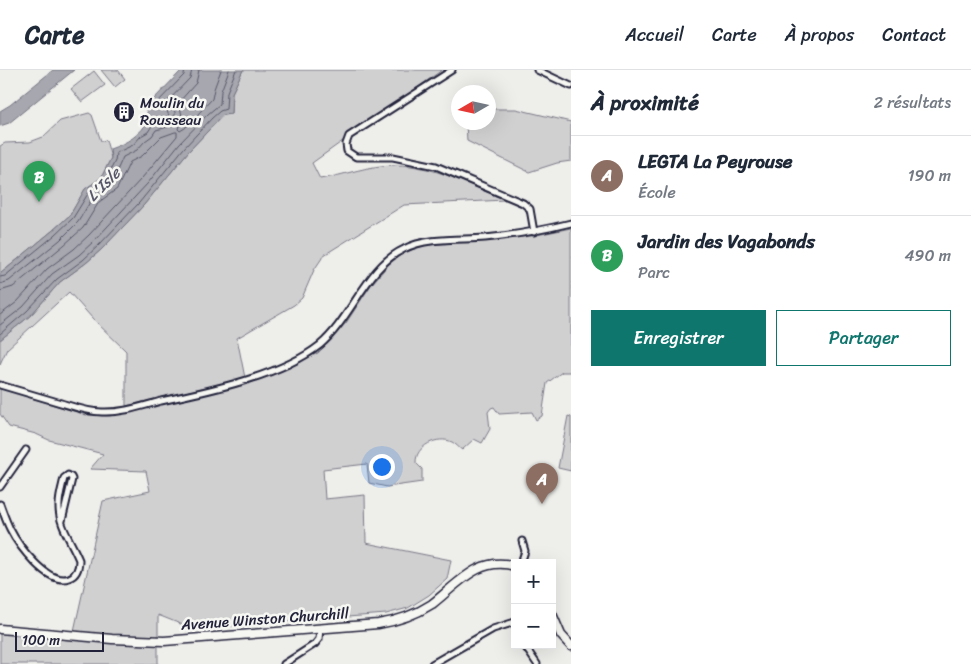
<!DOCTYPE html>
<html lang="fr">
<head>
<meta charset="utf-8">
<style>
  body { margin:0; font-family:Sriracha,sans-serif; background:#f2f2f3; color:#1f2937 }
  .controls { position:absolute; right:15px; bottom:15px; display:grid; overflow:hidden; border-radius:0px; box-shadow:0 5px 20px #0002 }
  .controls button { width:45px; height:45px; display:grid; place-items:center; padding:0; border:0; border-bottom:1px solid #e0e1e3; background:#fff; color:#1f2937; font:25px sans-serif }
  .compass { position:absolute; left:451px; top:15px; width:45px; height:45px; border-radius:50%; background:#fff; box-shadow:0 5px 20px #0002; rotate:261deg }
  .scale { position:absolute; left:15px; bottom:12px; width:89px; box-sizing:border-box; padding-left:5px; border:2px solid #22223b; border-top:0; font-size:14px; line-height:18px; white-space:nowrap; color:#22223b; -webkit-text-stroke:4px #f6f6f2; paint-order:stroke }
  .you { position:absolute; left:381px; top:396px; width:18px; height:18px; margin:-12px; border:4px solid #fff; border-radius:50%; background:#1a73e8; box-shadow:0 0 0 8px #1a73e833 }
  .badge { display:grid; place-items:center; width:32px; height:32px; border-radius:50%; background:#0f766e; color:#fff; font-size:16px; font-weight:700 }
  .pin { position:absolute; translate:-50% -41px; filter:drop-shadow(0 1px 2px #0008) }
  .pin::after { content:''; position:absolute; top:26px; width:18px; height:15px; background:inherit; clip-path:polygon(0 0,100% 0,50% 100%) }
  .list { margin:0; padding:0; list-style:none }
  h2 { display:flex; justify-content:space-between; align-items:center; height:65px; margin:0; padding:0 20px; font-size:21px }
  h2 small { font-size:16px; font-weight:400; color:#747a83 }
  .list li { display:grid; grid-template-columns:32px 1fr auto; gap:15px; align-items:center; box-sizing:border-box; height:80px; padding:0 20px; border-top:1px solid #e0e1e3 }
  .list b { display:block; font-size:19px; white-space:nowrap }
  .list p { margin:0; font-size:16px; white-space:nowrap; color:#747a83 }
  .list em { font-size:16px; font-style:normal; color:#747a83 }
  .actions { display:flex; gap:10px; padding:15px 20px }
  .actions a { flex:1; padding:11px 0; border:1px solid #0f766e; border-radius:0px; text-align:center; font-size:18px; color:#0f766e }
  .actions .main { background:#0f766e; color:#fff }
  .map { position:relative; flex:none; width:571px; height:594px; overflow:hidden }
  header { display:flex; align-items:center; gap:30px; box-sizing:border-box; height:70px; padding:0 25px; background:#fff; border-bottom:1px solid #e0e1e3 }
  header strong { font-size:24px }
  nav { display:flex; gap:28px; margin-inline-start:auto; font-size:18px }
  main { display:flex }
  aside { flex:1; background:#fff }
  .map>svg:first-child { display:block }
  .green { fill:#d0d0d1; stroke:#797986 }
  .water { fill:#a7a7af; stroke:#727281 }
  .lines { fill:none; stroke-linecap:round; stroke-linejoin:round }
  .shore { stroke:#575769; stroke-width:1 }
  .street-casing { stroke:#22223b; stroke-width:9 }
  .secondary-casing { stroke:#22223b; stroke-width:11 }
  .street { stroke:#f6f6f2; stroke-width:5 }
  .secondary { stroke:#f6f6f2; stroke-width:8 }
  .labels { text-anchor:middle; stroke-width:5; stroke-linejoin:round; paint-order:stroke }
  .poi-label { font-size:15px; fill:#22223b; stroke:#f6f6f2; text-anchor:start }
  .street-label { font-size:15px; fill:#22223b; stroke:#f6f6f2 }
  .water-label { font-size:16px; font-style:italic; fill:#575769; stroke:#f6f6f2 }
</style>
</head>
<body>
<header>
<strong>Carte</strong>
<nav><a>Accueil</a><a>Carte</a><a>À propos</a><a>Contact</a></nav>
</header>
<main>
<div class="map">
<svg width="571" height="594" viewBox="0 0 571 594">
  <rect width="100%" height="100%" fill="#eeeeeb"/>
  <filter id="ink" filterUnits="userSpaceOnUse"><feTurbulence type="fractalNoise" baseFrequency=".02" numOctaves="2"/><feDisplacementMap in="SourceGraphic" scale="10" xChannelSelector="R" yChannelSelector="G"/><feConvolveMatrix kernelMatrix="1 2 1 2 8 2 1 2 1" color-interpolation-filters="sRGB"/></filter>
  <g filter="url(#ink)">
    <!-- green -->
    <path class="green" d="M 101,0 L 118,0 L 125,9 L 115,17 Z
      M 243,0 L 442,0 L 312,93 L 320,109 C 345,105 369,95 395,95 C 434,95 470,115 505,130 L 404,135 L 324,185 L 314,200 L 302,228 L 294,235 L 237,268 L 245,308 L 126,336 L 126,281 L 93,249 L 69,222 L 7,279 L 0,294 L 0,270 L 31,245 L 60,212 L 86,193 L 102,179 L 143,136 L 188,82 L 223,45 L 231,44 L 232,23 Z
      M 94,1 L 105,15 L 82,32 L 71,19 Z
      M 491,39 L 516,39 L 571,52 L 571,91 L 557,93 L 529,102 L 467,71 L 466,53 L 488,52 L 489,41 Z
      M 89,43 L 92,45 L 101,71 L 106,70 L 111,88 L 101,108 L 85,119 L 70,145 L 52,161 L 0,204 L 0,76 L 5,73 L 30,72 L 43,67 L 60,51 Z
      M 571,158 L 571,302 L 562,302 L 547,313 L 542,346 L 536,350 L 532,342 L 499,344 L 494,337 L 491,338 L 488,342 L 490,359 L 482,373 L 474,369 L 462,380 C 459,378 456,374 452,372 C 438,365 415,376 416,393 L 422,399 L 422,412 L 387,417 L 369,413 L 367,394 L 323,399 L 325,429 L 365,425 L 366,473 L 451,490 L 447,509 L 429,525 L 408,538 L 386,544 L 193,559 L 158,545 L 158,594 L 0,594 L 0,563 L 72,570 L 103,431 L 150,421 L 146,401 L 90,399 L 103,384 L 49,370 L 36,364 L 9,357 L 0,344 L 0,318 L 86,345 L 110,346 L 258,310 L 318,283 L 346,253 L 371,215 L 389,194 L 405,182 L 426,175 L 496,170 L 532,166 Z
      M 568,346 L 571,347 L 571,401 L 558,398 Z"/>
    <!-- water -->
    <path class="water" d="M 53,0 L 74,0 L 9,53 L 0,56 L 0,41 L 10,35 Z
      M 182,0 L 243,0 L 232,23 L 231,44 L 223,45 L 188,82 L 143,136 L 102,179 L 86,193 L 60,212 L 31,245 L 0,270 L 0,204 L 52,161 L 70,145 L 85,119 L 101,108 L 111,88 L 110,79 C 127,73 141,65 149,49 L 146,40 L 152,31 Z"/>
    <g class="lines">
      <!-- shore -->
      <path class="shore" d="M 199,0 L 196,13 L 179,32 L 182,46 L 178,59 L 180,61 L 185,58 L 212,29 L 214,19 L 221,0
        M 0,207 L 5,206 L 55,165 L 73,148 L 89,122 L 105,111 L 115,91 L 116,83 L 133,75 L 141,66 L 148,62 L 153,54 L 159,54 L 167,50 L 169,46 L 167,41 L 163,38 L 156,39 L 154,36 L 184,5 L 185,0
        M 0,214 L 9,211 L 60,170 L 78,152 L 93,127 L 111,114 L 123,87 L 137,80 L 145,71 L 152,66 L 156,60 L 168,57 L 172,53 L 175,47 L 175,42 L 168,31 L 190,8 L 192,0
        M 0,221 L 13,217 L 64,175 L 83,158 L 99,132 L 117,119 L 130,92 L 142,86 L 161,67 L 175,62 L 177,62 L 177,66 L 142,108 L 89,165 L 74,179 L 47,199 L 17,232 L 0,245
        M 0,255 L 23,237 L 52,204 L 79,185 L 94,171 L 148,113 L 179,74 L 208,44 L 220,34 L 221,21 L 229,0
        M 0,264 L 27,241 L 57,209 L 83,190 L 99,175 L 139,133 L 184,78 L 212,48 L 220,41 L 226,39 L 227,22 L 236,0"/>
      <!-- street casing -->
      <g class="street-casing">
        <path id="street" d="M 452,0 L 349,66 L 346,74 L 347,81 L 356,87 L 393,87 L 436,96 L 523,133 L 530,139 L 534,162
          M 537,0 L 571,16
          M 0,315 C 20,321 41,327 61,333 C 74,337 88,342 102,342 C 122,343 142,336 161,331 C 209,321 281,306 320,275 C 351,249 367,196 404,179 C 427,167 459,170 485,168 C 515,165 543,160 571,153
          M 0,417 L 26,380
          M 0,434 C 3,442 6,451 10,459 C 18,475 48,516 69,508 C 77,505 79,498 79,490 C 72,472 58,455 59,435 C 59,426 62,417 64,408 L 68,405 L 71,407 L 72,409 L 62,451
          M 521,493 L 525,481 L 522,471
          M 524,575 L 537,594
          M 284,594 L 315,574 L 319,569 L 320,559
          M 432,594 L 493,559 L 515,552"/>
      </g>
      <!-- secondary casing -->
      <g class="secondary-casing">
        <path id="secondary" d="M 552,544 L 561,565 L 571,576
          M 0,559 L 112,569 L 164,571 L 378,554 C 398,551 415,545 432,534 C 457,515 479,485 515,496"/>
      </g>
      <!-- street -->
      <use href="#street" class="street"/>
      <!-- secondary -->
      <use href="#secondary" class="secondary"/>
    </g>
  </g>
  <!-- icons -->
  <defs>
    <g id="building-disc" transform="scale(1.125)"><circle r="9.5" fill="#22223b" stroke="#f6f6f2"/><path d="M-4-6H4V6H1V3H-1V6H-4ZM-2.5-4.3h1.7v1.8h-1.7ZM.8-4.3h1.7v1.8H.8ZM-2.5-1h1.7V.8h-1.7ZM.8-1h1.7V.8H.8Z" fill="#fff"/></g>
  </defs>
  <g fill-rule="evenodd">
    <use href="#building-disc" x="124" y="42"/>
  </g>
  <g class="labels">
    <!-- poi labels -->
    <g class="poi-label">
      <text x="140" y="38">Moulin du<tspan x="140" dy="17">Rousseau</tspan></text>
    </g>
    <!-- street labels -->
    <g class="street-label">
      <text transform="translate(265 549) rotate(-4)" y="5">Avenue Winston Churchill</text>
    </g>
    <!-- water labels -->
    <g class="water-label">
      <text transform="translate(103 114) rotate(-45)" y="6">L'Isle</text>
    </g>
  </g>
</svg>
<div class="controls">
<button>+</button>
<button>−</button>
</div>
<svg class="compass" viewBox="-18 -18 36 36"><path d="M0-13l5 13h-10z" fill="#e53935"/><path d="M0 13l5-13h-10z" fill="#747a83"/></svg>
<div class="scale">100 m</div>
<div class="you"></div>
<div class="pin badge" style="left:542px;top:434px;background:#8d6e63">A</div>
<div class="pin badge" style="left:39px;top:132px;background:#2e9e5b">B</div>
</div>
<aside>
<h2>À proximité<small>2 résultats</small></h2>
<ul class="list">
<li><span class="badge" style="background:#8d6e63">A</span><div><b>LEGTA La Peyrouse</b><p>École</p></div><em>190 m</em></li>
<li><span class="badge" style="background:#2e9e5b">B</span><div><b>Jardin des Vagabonds</b><p>Parc</p></div><em>490 m</em></li>
</ul>
<div class="actions"><a class="main">Enregistrer</a><a>Partager</a></div>
</aside>
</main>
</body>
</html>
